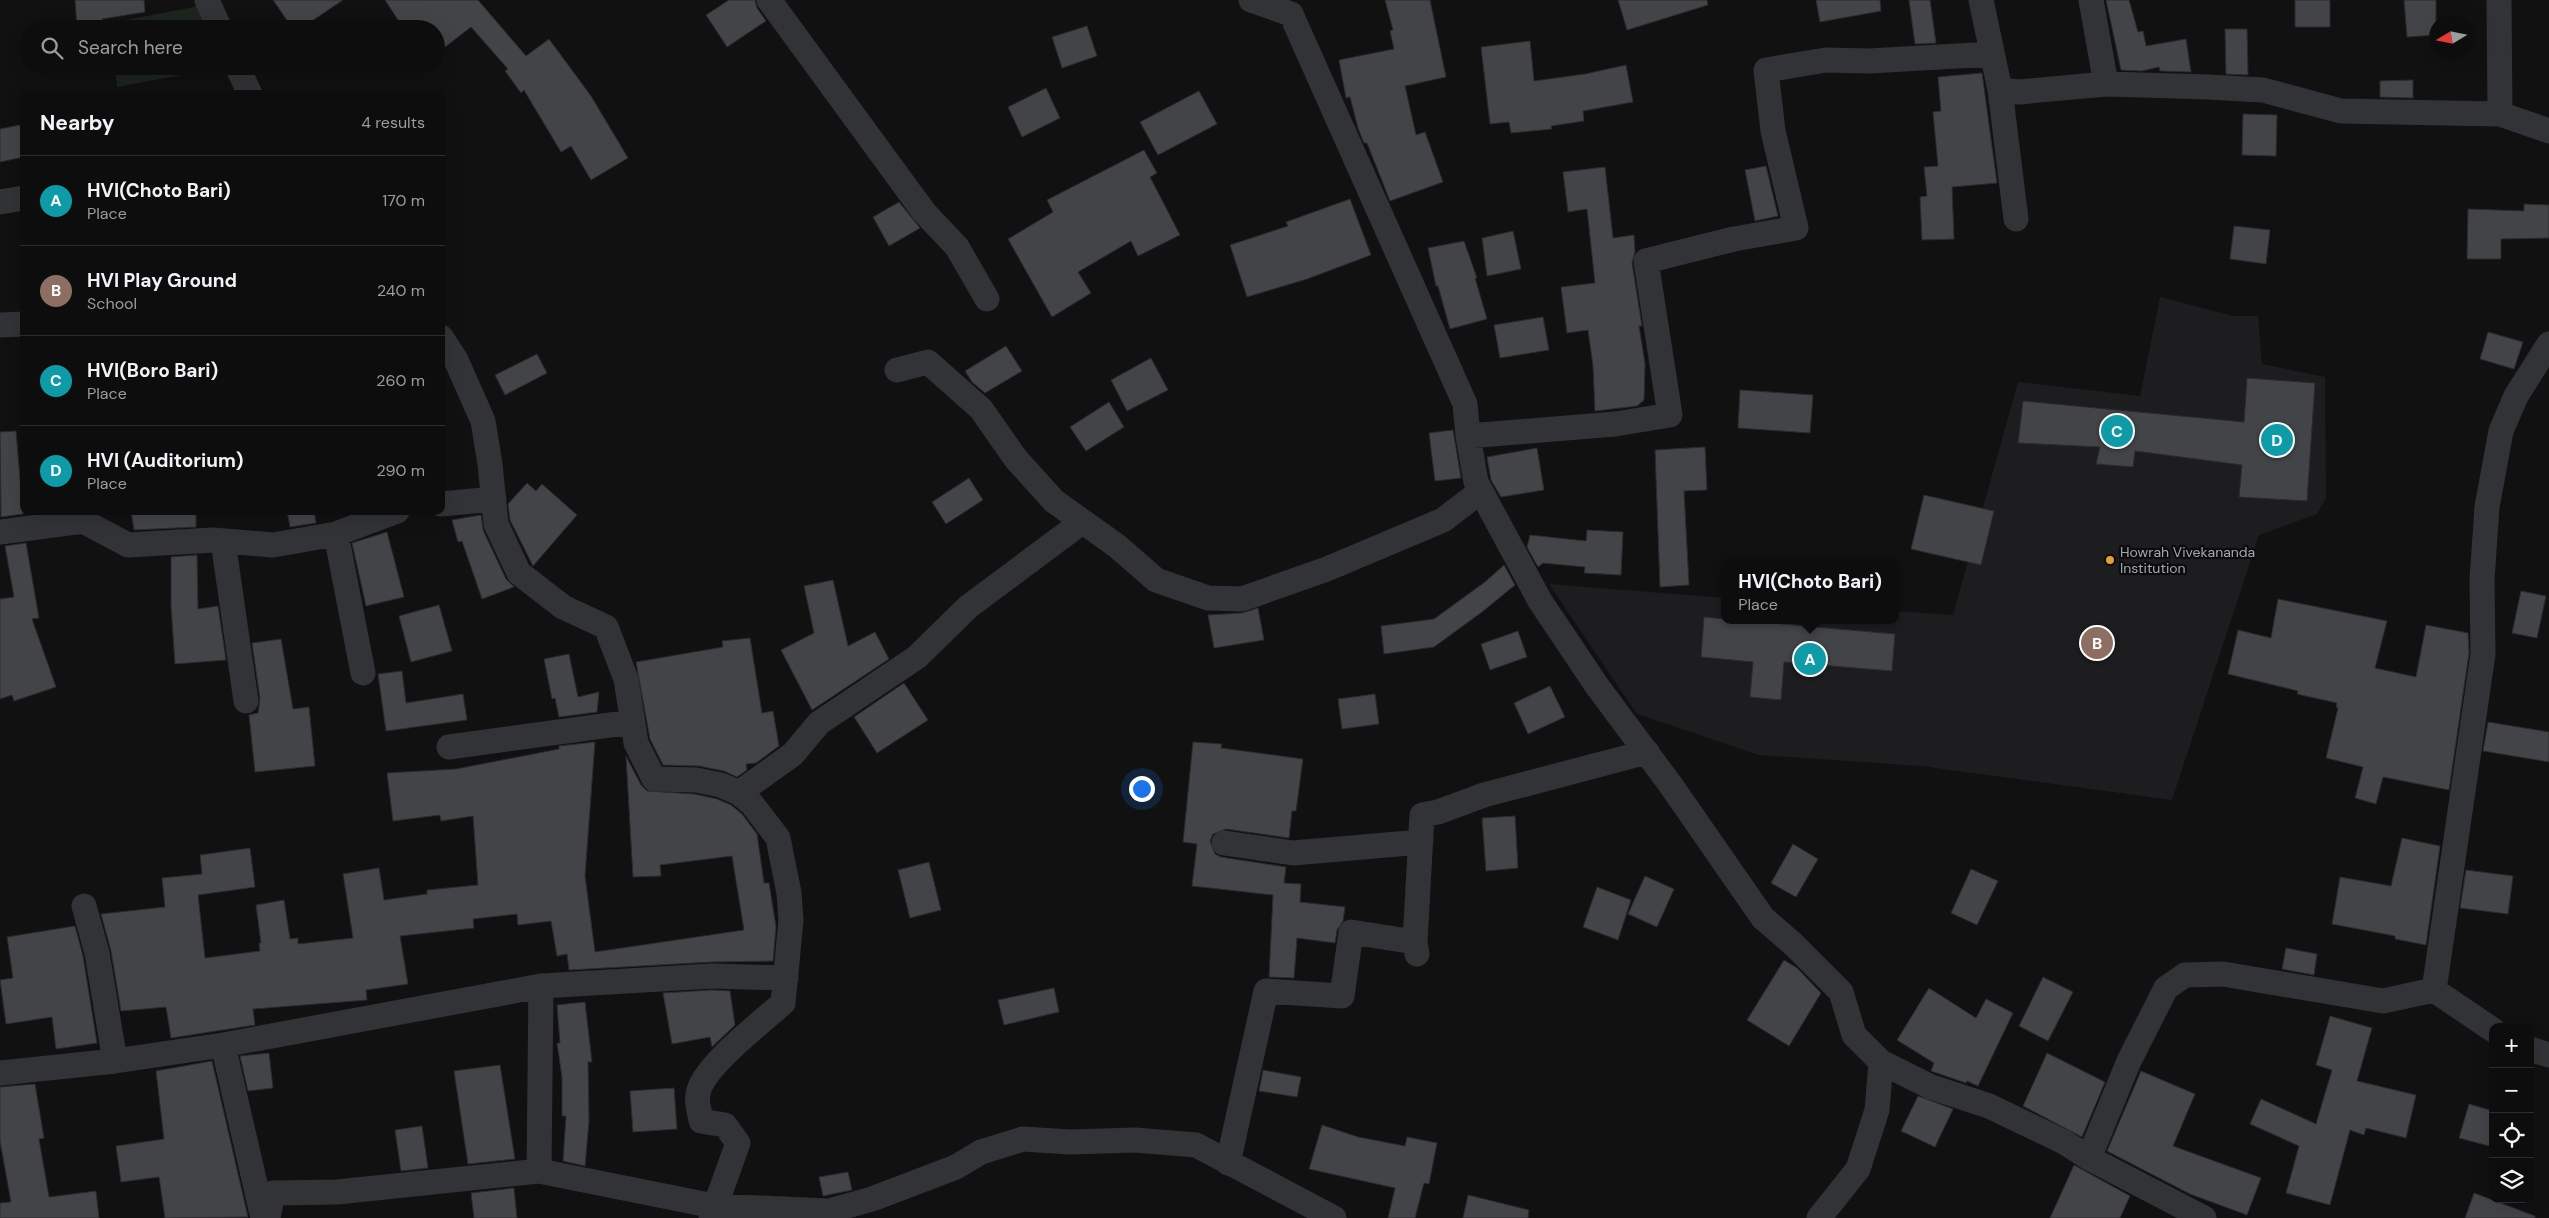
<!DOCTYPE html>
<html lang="en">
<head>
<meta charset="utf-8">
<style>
  body { margin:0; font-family:"DM Sans",sans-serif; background:#1b1b1c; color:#f1f3f6 }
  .controls { position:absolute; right:15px; bottom:15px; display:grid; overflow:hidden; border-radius:10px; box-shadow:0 5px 20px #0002 }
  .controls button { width:45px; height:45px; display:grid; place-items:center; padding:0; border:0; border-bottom:1px solid #2d2d2e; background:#0d0d0e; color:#f1f3f6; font:25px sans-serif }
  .compass { position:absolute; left:2429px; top:15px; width:45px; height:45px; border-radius:50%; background:#0d0d0e; box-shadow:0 5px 20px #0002; rotate:260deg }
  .you { position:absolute; left:1141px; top:788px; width:18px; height:18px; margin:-12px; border:4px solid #fff; border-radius:50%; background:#1a73e8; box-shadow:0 0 0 8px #1a73e833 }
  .badge { display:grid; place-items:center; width:32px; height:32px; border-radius:50%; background:#2563eb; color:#fff; font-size:16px; font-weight:700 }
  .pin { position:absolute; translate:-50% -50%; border:2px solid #fff; box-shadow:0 1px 5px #0006 }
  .popup { position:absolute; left:1721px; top:559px; width:178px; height:65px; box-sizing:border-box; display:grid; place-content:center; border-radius:10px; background:#0d0d0e; filter:drop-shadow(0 1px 4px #0005); font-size:16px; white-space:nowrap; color:#9a9c9e }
  .popup b { font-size:19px; color:#f1f3f6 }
  .popup::after { content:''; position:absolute; left:50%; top:100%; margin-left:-10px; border:10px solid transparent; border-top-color:#0d0d0e }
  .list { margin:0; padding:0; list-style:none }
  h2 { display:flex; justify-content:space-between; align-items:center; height:65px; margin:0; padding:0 20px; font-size:21px }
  h2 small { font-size:16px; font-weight:400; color:#9a9c9e }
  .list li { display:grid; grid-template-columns:32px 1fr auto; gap:15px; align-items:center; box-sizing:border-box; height:90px; padding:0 20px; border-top:1px solid #2d2d2e }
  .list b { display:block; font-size:19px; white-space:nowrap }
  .list p { margin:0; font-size:16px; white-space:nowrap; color:#9a9c9e }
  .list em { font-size:16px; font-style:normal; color:#9a9c9e }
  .icon { flex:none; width:28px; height:28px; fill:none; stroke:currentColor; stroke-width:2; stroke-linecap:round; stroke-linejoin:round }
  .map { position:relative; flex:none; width:2549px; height:1218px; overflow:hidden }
  .search { position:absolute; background:#0d0d0e; box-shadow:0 5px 20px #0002; left:20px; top:20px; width:425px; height:55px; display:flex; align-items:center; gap:12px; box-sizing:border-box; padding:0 18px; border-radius:28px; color:#9a9c9e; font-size:19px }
  .panel { position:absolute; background:#0d0d0e; box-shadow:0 5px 20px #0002; left:20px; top:90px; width:425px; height:425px; border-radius:10px }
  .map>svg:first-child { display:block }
  .built { fill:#1d1d1f }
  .green { fill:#1d241e }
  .building { fill:#424448; stroke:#2b2b2e }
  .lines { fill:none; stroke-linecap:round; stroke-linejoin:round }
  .minor { stroke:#323337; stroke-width:25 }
  .poi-dot { fill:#e49f37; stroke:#0c0c0d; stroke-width:2 }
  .labels { text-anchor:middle; stroke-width:4.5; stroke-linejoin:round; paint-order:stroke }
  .poi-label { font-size:14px; fill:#a3a8b2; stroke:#0c0c0d; text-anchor:start }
</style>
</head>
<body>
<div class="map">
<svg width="2549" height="1218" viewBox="0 0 2549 1218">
  <rect width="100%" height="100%" fill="#111112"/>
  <!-- built -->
  <path class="built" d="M 2160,297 L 2233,316 L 2258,316 L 2262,364 L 2325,377 L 2326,498 L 2317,514 L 2259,535 L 2172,800 L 1921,766 L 1759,755 L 1637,714 L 1549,584 L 1725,598 L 1725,620 L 1895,620 L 1895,611 L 1953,615 L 2018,382 L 2140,396 Z"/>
  <!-- green -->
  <path class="green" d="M 209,4 L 220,29 L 112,29 L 111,23 Z
    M 115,66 L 229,66 L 117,87 Z"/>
  <!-- building -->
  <path class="building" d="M 75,0 L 144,0 L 145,12 L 102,19 L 103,25 L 77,27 Z
    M 273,0 L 343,0 L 300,29 L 293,29 Z
    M 385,0 L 478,0 L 526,56 L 549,39 L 591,96 L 628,158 L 591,180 L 571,146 L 561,152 L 524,90 L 521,93 L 505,71 L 508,69 L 471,27 L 436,54 L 436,29 L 398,29 L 402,26 Z
    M 729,0 L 755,0 L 757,8 L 766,21 L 727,47 L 706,15 Z
    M 1385,0 L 1430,0 L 1446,77 L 1405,86 L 1416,135 L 1425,132 L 1443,182 L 1390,201 L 1367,143 L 1364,143 L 1358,128 L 1350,97 L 1346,98 L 1339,60 L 1394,49 L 1390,31 L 1393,30 Z
    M 1618,0 L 1707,0 L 1708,5 L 1627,30 Z
    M 1816,0 L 1880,0 L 1881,11 L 1820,22 Z
    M 1909,0 L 1930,0 L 1936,43 L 1915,44 Z
    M 2106,0 L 2129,0 L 2138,32 L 2143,31 L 2146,46 L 2186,39 L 2191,72 L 2160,71 L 2159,67 L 2142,71 L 2121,70 Z
    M 2295,0 L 2330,0 L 2330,27 L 2295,27 Z
    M 2404,0 L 2436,0 L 2436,35 L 2407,37 Z
    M 1087,26 L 1097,56 L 1062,68 L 1052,37 Z
    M 2225,29 L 2247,29 L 2248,75 L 2226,74 Z
    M 1530,41 L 1534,81 L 1585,74 L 1626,65 L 1633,102 L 1583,111 L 1584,121 L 1551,126 L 1552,129 L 1511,133 L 1509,122 L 1490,124 L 1481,47 Z
    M 402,66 L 420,66 L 408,75 Z
    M 1982,73 L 1997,183 L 1952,187 L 1954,239 L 1922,240 L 1920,197 L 1927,196 L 1924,167 L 1938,166 L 1933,112 L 1941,111 L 1938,77 Z
    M 2413,80 L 2413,98 L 2380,97 L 2380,81 Z
    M 1046,88 L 1060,118 L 1022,137 L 1008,107 Z
    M 1199,91 L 1217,124 L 1158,155 L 1140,122 Z
    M 2243,114 L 2277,115 L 2276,156 L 2242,155 Z
    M 20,125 L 24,157 L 0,162 L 0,129 Z
    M 1144,150 L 1157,173 L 1150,177 L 1180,235 L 1138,256 L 1131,241 L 1078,272 L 1091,293 L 1052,317 L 1008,239 L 1053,212 L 1047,200 Z
    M 1766,166 L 1778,216 L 1755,221 L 1745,170 Z
    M 1605,167 L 1613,238 L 1634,235 L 1635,252 L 1632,263 L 1642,326 L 1639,326 L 1645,364 L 1644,400 L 1637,406 L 1595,411 L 1593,366 L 1588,330 L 1567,333 L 1561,287 L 1595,283 L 1587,209 L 1568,212 L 1563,172 Z
    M 1350,199 L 1371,255 L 1307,279 L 1247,297 L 1230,245 L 1288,226 L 1286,222 Z
    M 899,202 L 920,228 L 889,246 L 873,217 Z
    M 2524,204 L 2549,205 L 2549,238 L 2501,239 L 2501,259 L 2467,259 L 2468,209 L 2524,211 Z
    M 2234,226 L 2270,230 L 2266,264 L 2230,259 Z
    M 1513,231 L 1521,269 L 1487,276 L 1482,238 Z
    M 1464,241 L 1477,278 L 1475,278 L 1487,319 L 1450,329 L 1438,286 L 1436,286 L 1428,248 Z
    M 1543,317 L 1549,350 L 1500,358 L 1494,325 Z
    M 2488,332 L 2523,342 L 2514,369 L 2480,359 Z
    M 1006,346 L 1022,371 L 985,393 L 972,382 L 965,371 Z
    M 537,354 L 547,373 L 505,395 L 495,375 Z
    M 1151,358 L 1168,390 L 1127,411 L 1111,380 Z
    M 2247,378 L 2315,383 L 2307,501 L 2239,497 L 2242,465 L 2135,451 L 2133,467 L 2096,464 L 2100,447 L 2018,443 L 2023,401 L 2244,422 Z
    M 1740,390 L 1813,395 L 1810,433 L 1738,428 Z
    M 1109,402 L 1124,427 L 1086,451 L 1070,427 Z
    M 1453,430 L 1461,478 L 1435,481 L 1429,433 Z
    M 16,431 L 23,514 L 1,517 L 0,432 Z
    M 1705,447 L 1707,490 L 1684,491 L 1689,585 L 1660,587 L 1655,450 Z
    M 1537,448 L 1544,490 L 1501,497 L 1491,480 L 1487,457 Z
    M 969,478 L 983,500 L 946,524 L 932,502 Z
    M 527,483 L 536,491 L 542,484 L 577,515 L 533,566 L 510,520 L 508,504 Z
    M 1924,495 L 1994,511 L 1981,565 L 1911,549 Z
    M 131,511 L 196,511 L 196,527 L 134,530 Z
    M 287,511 L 314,511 L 316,523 L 290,527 Z
    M 481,515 L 483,530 L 506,579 L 514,587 L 482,599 L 462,541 L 458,542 L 452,520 Z
    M 1587,530 L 1623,532 L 1621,575 L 1584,573 L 1585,567 L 1543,563 L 1538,567 L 1527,547 L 1530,535 L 1586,541 Z
    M 387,532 L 404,597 L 366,606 L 352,543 Z
    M 26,543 L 39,618 L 32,619 L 56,687 L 14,701 L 12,695 L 0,699 L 0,599 L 14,597 L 5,546 Z
    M 197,555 L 198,609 L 218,606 L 226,660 L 175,664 L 171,606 L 171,557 Z
    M 1504,565 L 1515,585 L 1482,612 L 1434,647 L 1384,654 L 1381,626 L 1434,619 L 1485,582 Z
    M 833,580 L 848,646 L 875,632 L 889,659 L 812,710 L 781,650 L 814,633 L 804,586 Z
    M 2521,591 L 2546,596 L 2537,638 L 2512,633 Z
    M 2278,599 L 2387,621 L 2375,668 L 2416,677 L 2426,625 L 2468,633 L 2469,653 L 2449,790 L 2383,777 L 2376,804 L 2355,798 L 2363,767 L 2326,758 L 2338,708 L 2336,707 L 2337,703 L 2297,694 L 2298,691 L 2228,674 L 2238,630 L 2271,638 Z
    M 439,605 L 452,651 L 411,662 L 399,616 Z
    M 1258,608 L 1264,640 L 1214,648 L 1208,615 L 1242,613 Z
    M 1704,617 L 1895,634 L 1892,671 L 1784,662 L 1781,700 L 1750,697 L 1753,662 L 1701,657 Z
    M 1518,631 L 1527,657 L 1490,670 L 1481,644 Z
    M 750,638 L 762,713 L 773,711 L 779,746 L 756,763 L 746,764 L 747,770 L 737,777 L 724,771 L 699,766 L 663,765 L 650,739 L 636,662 L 723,647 L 722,641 Z
    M 281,639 L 293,709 L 309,707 L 315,766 L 255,772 L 249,715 L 258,713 L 260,699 L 252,643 Z
    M 569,654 L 578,697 L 599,692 L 597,712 L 559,717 L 555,698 L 552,699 L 544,659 Z
    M 402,671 L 406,703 L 463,694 L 467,720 L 386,731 L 378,674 Z
    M 904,683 L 928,720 L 877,753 L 854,717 Z
    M 1550,686 L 1565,717 L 1528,734 L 1514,703 Z
    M 1375,694 L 1379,724 L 1342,729 L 1338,699 Z
    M 2488,722 L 2549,732 L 2549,762 L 2483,751 Z
    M 595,742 L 585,876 L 595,952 L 744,930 L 732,856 L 660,865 L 661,876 L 633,877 L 626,756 L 641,785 L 647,791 L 694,794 L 717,799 L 731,805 L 742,814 L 757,834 L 764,883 L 769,883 L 776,927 L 773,961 L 711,962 L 569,970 L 567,954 L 557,956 L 551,921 L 518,925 L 517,914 L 473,919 L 474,928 L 400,936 L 408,984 L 366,990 L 367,1000 L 253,1009 L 255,1025 L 171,1038 L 166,1007 L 121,1011 L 111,951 L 101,914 L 165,907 L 162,878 L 202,874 L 200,855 L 250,848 L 255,887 L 198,895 L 205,958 L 260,951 L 259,943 L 261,943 L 256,905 L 284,900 L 290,939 L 298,938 L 298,944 L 353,938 L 343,874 L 379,868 L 384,900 L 427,894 L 427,890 L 478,885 L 473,816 L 441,821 L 440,815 L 393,821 L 387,773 L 456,769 L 559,749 L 559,746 Z
    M 1193,742 L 1222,744 L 1221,748 L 1303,759 L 1296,811 L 1292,811 L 1289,838 L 1226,829 L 1213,834 L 1210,841 L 1215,854 L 1221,857 L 1286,867 L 1284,883 L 1301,884 L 1300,902 L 1345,907 L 1343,921 L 1337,930 L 1335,943 L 1297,938 L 1294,978 L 1269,977 L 1273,895 L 1192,886 L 1197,844 L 1183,842 Z
    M 1515,816 L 1518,868 L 1486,871 L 1482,818 Z
    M 2402,838 L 2440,846 L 2426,945 L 2395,939 L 2395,936 L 2332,924 L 2340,877 L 2391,886 Z
    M 1793,844 L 1818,859 L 1796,897 L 1771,883 Z
    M 929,862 L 941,910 L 910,918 L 898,870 Z
    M 1971,869 L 1998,881 L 1977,925 L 1951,913 Z
    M 2466,870 L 2513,876 L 2508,914 L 2460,908 Z
    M 1645,876 L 1674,889 L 1657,927 L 1628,914 Z
    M 1597,887 L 1631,900 L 1618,940 L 1583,927 Z
    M 75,926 L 83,956 L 97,1043 L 56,1049 L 52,1017 L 6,1024 L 0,980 L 13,978 L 7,937 Z
    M 2286,948 L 2317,954 L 2314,975 L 2282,969 Z
    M 1784,960 L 1797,968 L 1821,993 L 1789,1046 L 1747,1020 Z
    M 2043,977 L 2073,992 L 2048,1041 L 2019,1026 Z
    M 1054,988 L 1059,1012 L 1004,1025 L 998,1000 Z
    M 1929,988 L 1976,1018 L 1986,999 L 2013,1013 L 1978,1086 L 1967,1081 L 1966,1083 L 1931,1071 L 1934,1063 L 1897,1040 Z
    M 712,990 L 730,991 L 735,1025 L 712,1047 L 710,1037 L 672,1044 L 663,993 Z
    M 585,1002 L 592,1062 L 588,1062 L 589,1121 L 585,1166 L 563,1161 L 566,1116 L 562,1116 L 562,1077 L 557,1043 L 560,1043 L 557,1005 Z
    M 2330,1016 L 2372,1028 L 2357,1081 L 2416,1095 L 2406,1138 L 2366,1128 L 2364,1135 L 2350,1130 L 2330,1205 L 2286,1193 L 2299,1146 L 2250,1124 L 2261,1099 L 2316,1124 L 2332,1070 L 2316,1065 Z
    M 269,1053 L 273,1088 L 248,1091 L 240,1056 Z
    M 2047,1053 L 2105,1082 L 2082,1137 L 2023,1106 Z
    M 212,1061 L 248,1217 L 165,1218 L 159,1177 L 121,1182 L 116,1146 L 164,1139 L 156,1071 Z
    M 500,1065 L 515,1159 L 468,1164 L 454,1071 Z
    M 1263,1070 L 1301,1077 L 1297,1097 L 1259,1091 Z
    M 2141,1071 L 2195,1094 L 2173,1146 L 2261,1178 L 2247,1215 L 2190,1194 L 2107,1151 Z
    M 35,1084 L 44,1138 L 39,1139 L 49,1197 L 96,1191 L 99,1218 L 0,1218 L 0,1203 L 11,1202 L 0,1141 L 0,1087 Z
    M 674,1088 L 677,1129 L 633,1132 L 630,1091 Z
    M 1918,1096 L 1953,1109 L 1935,1147 L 1901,1131 Z
    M 2469,1104 L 2493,1111 L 2493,1147 L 2459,1138 Z
    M 1322,1125 L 1358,1137 L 1405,1146 L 1407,1137 L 1437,1143 L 1429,1184 L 1424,1183 L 1415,1218 L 1388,1218 L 1395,1188 L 1309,1169 Z
    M 422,1126 L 428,1168 L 401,1171 L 395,1130 Z
    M 2074,1165 L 2130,1196 L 2120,1218 L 2050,1218 Z
    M 848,1172 L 852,1190 L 823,1196 L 819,1177 Z
    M 514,1188 L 517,1218 L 474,1218 L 471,1193 Z
    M 2474,1193 L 2535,1216 L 2535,1218 L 2465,1218 Z
    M 1468,1195 L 1529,1210 L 1528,1218 L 1463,1218 Z"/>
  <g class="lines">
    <!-- minor -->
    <path class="minor" d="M 207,0 L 220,29
      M 769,0 L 924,212 L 957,247 L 987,299
      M 1251,0 L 1291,14 L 1465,404 L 1468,436 L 1476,482 L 1540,601 L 1597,686 L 1670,784 L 1763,918 L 1793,944 L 1841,992 L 1854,1035 L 1881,1062
      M 1981,0 L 2000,90 L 2019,92 L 2106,84 L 2208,87 L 2263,90 L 2341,111 L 2500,114 L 2499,0
      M 2091,0 L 2106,84
      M 237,66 L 250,94
      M 2000,90 L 2016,219
      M 2500,114 L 2549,131
      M 0,202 L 24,198
      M 0,325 L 24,324
      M 441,337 L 456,360 L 483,421 L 490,464 L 496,524 L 519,573 L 563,607 L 606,627 L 626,679 L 636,743 L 654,779 L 696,780 L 721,785 L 739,793 L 752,804 L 778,838 L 789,893 L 791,920 L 783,1003 C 763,1021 701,1068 698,1094 C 696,1102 700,1113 701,1121 L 725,1125 L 738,1143 L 711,1218
      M 897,370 L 928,362 L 981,409 L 1016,459 L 1054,501 L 1117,546 L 1156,580 L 1208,598 L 1242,599 L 1327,569 L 1443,520 L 1481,491
      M 1468,436 L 1615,424 L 1670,415 L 1646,261 L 1734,239 L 1796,228 L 1773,131 L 1766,70 L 1826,60 L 1869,61 L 1992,54
      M 441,504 L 494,499
      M 0,532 L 83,521 L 128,545 L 213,540 L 273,545 L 336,534 L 397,511
      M 336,534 L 363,673
      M 223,541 L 246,701
      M 449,747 L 632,722
      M 739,793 L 793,754 L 819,723 L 917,657 L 968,607 L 1082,522
      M 1224,843 L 1293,853 L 1421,842
      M 84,906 L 97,953 L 115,1061
      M 1417,954 L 1415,942 L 1422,815 L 1438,812 L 1484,795 L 1647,752
      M 2434,990 L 2493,1030
      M 223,1045 L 263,1218
      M 2530,1049 L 2549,1055
      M 0,1073 L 115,1061 L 223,1045 L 541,986
      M 1228,1163 L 1266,991 L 1342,996 L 1351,932 L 1415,942
      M 539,1171 L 541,986 L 712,976 L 786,978
      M 268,1218 L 273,1193 L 337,1192 L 539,1171 L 714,1206 L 829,1211 L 872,1199 L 956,1167 L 981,1152 L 1023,1139 L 1070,1142 L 1135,1140 L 1196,1145 L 1334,1218
      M 1819,1218 L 1858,1169 L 1877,1110 L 1881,1062 L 1931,1087 L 1989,1106 L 2064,1142 L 2089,1158
      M 2204,1218 L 2089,1158 L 2129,1061 L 2166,988 L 2185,975 L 2223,974 L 2383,1001 L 2434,990 L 2483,654 L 2482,580 L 2487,507 L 2501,431 L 2516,396 L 2549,344"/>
  </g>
  <!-- markers -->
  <circle class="poi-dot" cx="2110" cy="560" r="5"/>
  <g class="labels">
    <!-- poi labels -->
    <g class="poi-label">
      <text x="2120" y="557">Howrah Vivekananda<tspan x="2120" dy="16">Institution</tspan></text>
    </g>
  </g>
</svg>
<div class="controls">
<button>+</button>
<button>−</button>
<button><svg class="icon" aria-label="locate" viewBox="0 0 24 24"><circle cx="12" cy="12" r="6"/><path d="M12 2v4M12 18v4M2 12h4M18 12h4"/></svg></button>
<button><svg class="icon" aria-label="layers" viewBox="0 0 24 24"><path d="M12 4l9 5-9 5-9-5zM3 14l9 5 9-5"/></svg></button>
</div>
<svg class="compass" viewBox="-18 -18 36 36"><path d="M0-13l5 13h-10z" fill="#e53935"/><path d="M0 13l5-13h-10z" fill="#9a9c9e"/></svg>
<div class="you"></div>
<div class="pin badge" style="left:1810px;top:659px;background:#0f9aa8">A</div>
<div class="popup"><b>HVI(Choto Bari)</b>Place</div>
<div class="pin badge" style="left:2097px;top:643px;background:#8d6e63">B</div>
<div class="pin badge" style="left:2117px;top:431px;background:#0f9aa8">C</div>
<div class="pin badge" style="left:2277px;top:440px;background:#0f9aa8">D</div>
<div class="search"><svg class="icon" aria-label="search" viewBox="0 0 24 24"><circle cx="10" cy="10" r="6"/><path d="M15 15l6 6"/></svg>Search here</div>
<section class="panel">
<h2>Nearby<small>4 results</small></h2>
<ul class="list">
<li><span class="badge" style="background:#0f9aa8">A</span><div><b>HVI(Choto Bari)</b><p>Place</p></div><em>170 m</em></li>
<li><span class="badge" style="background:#8d6e63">B</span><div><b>HVI Play Ground</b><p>School</p></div><em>240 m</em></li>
<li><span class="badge" style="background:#0f9aa8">C</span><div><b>HVI(Boro Bari)</b><p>Place</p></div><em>260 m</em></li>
<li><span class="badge" style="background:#0f9aa8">D</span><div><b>HVI (Auditorium)</b><p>Place</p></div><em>290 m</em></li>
</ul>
</section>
</div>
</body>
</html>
